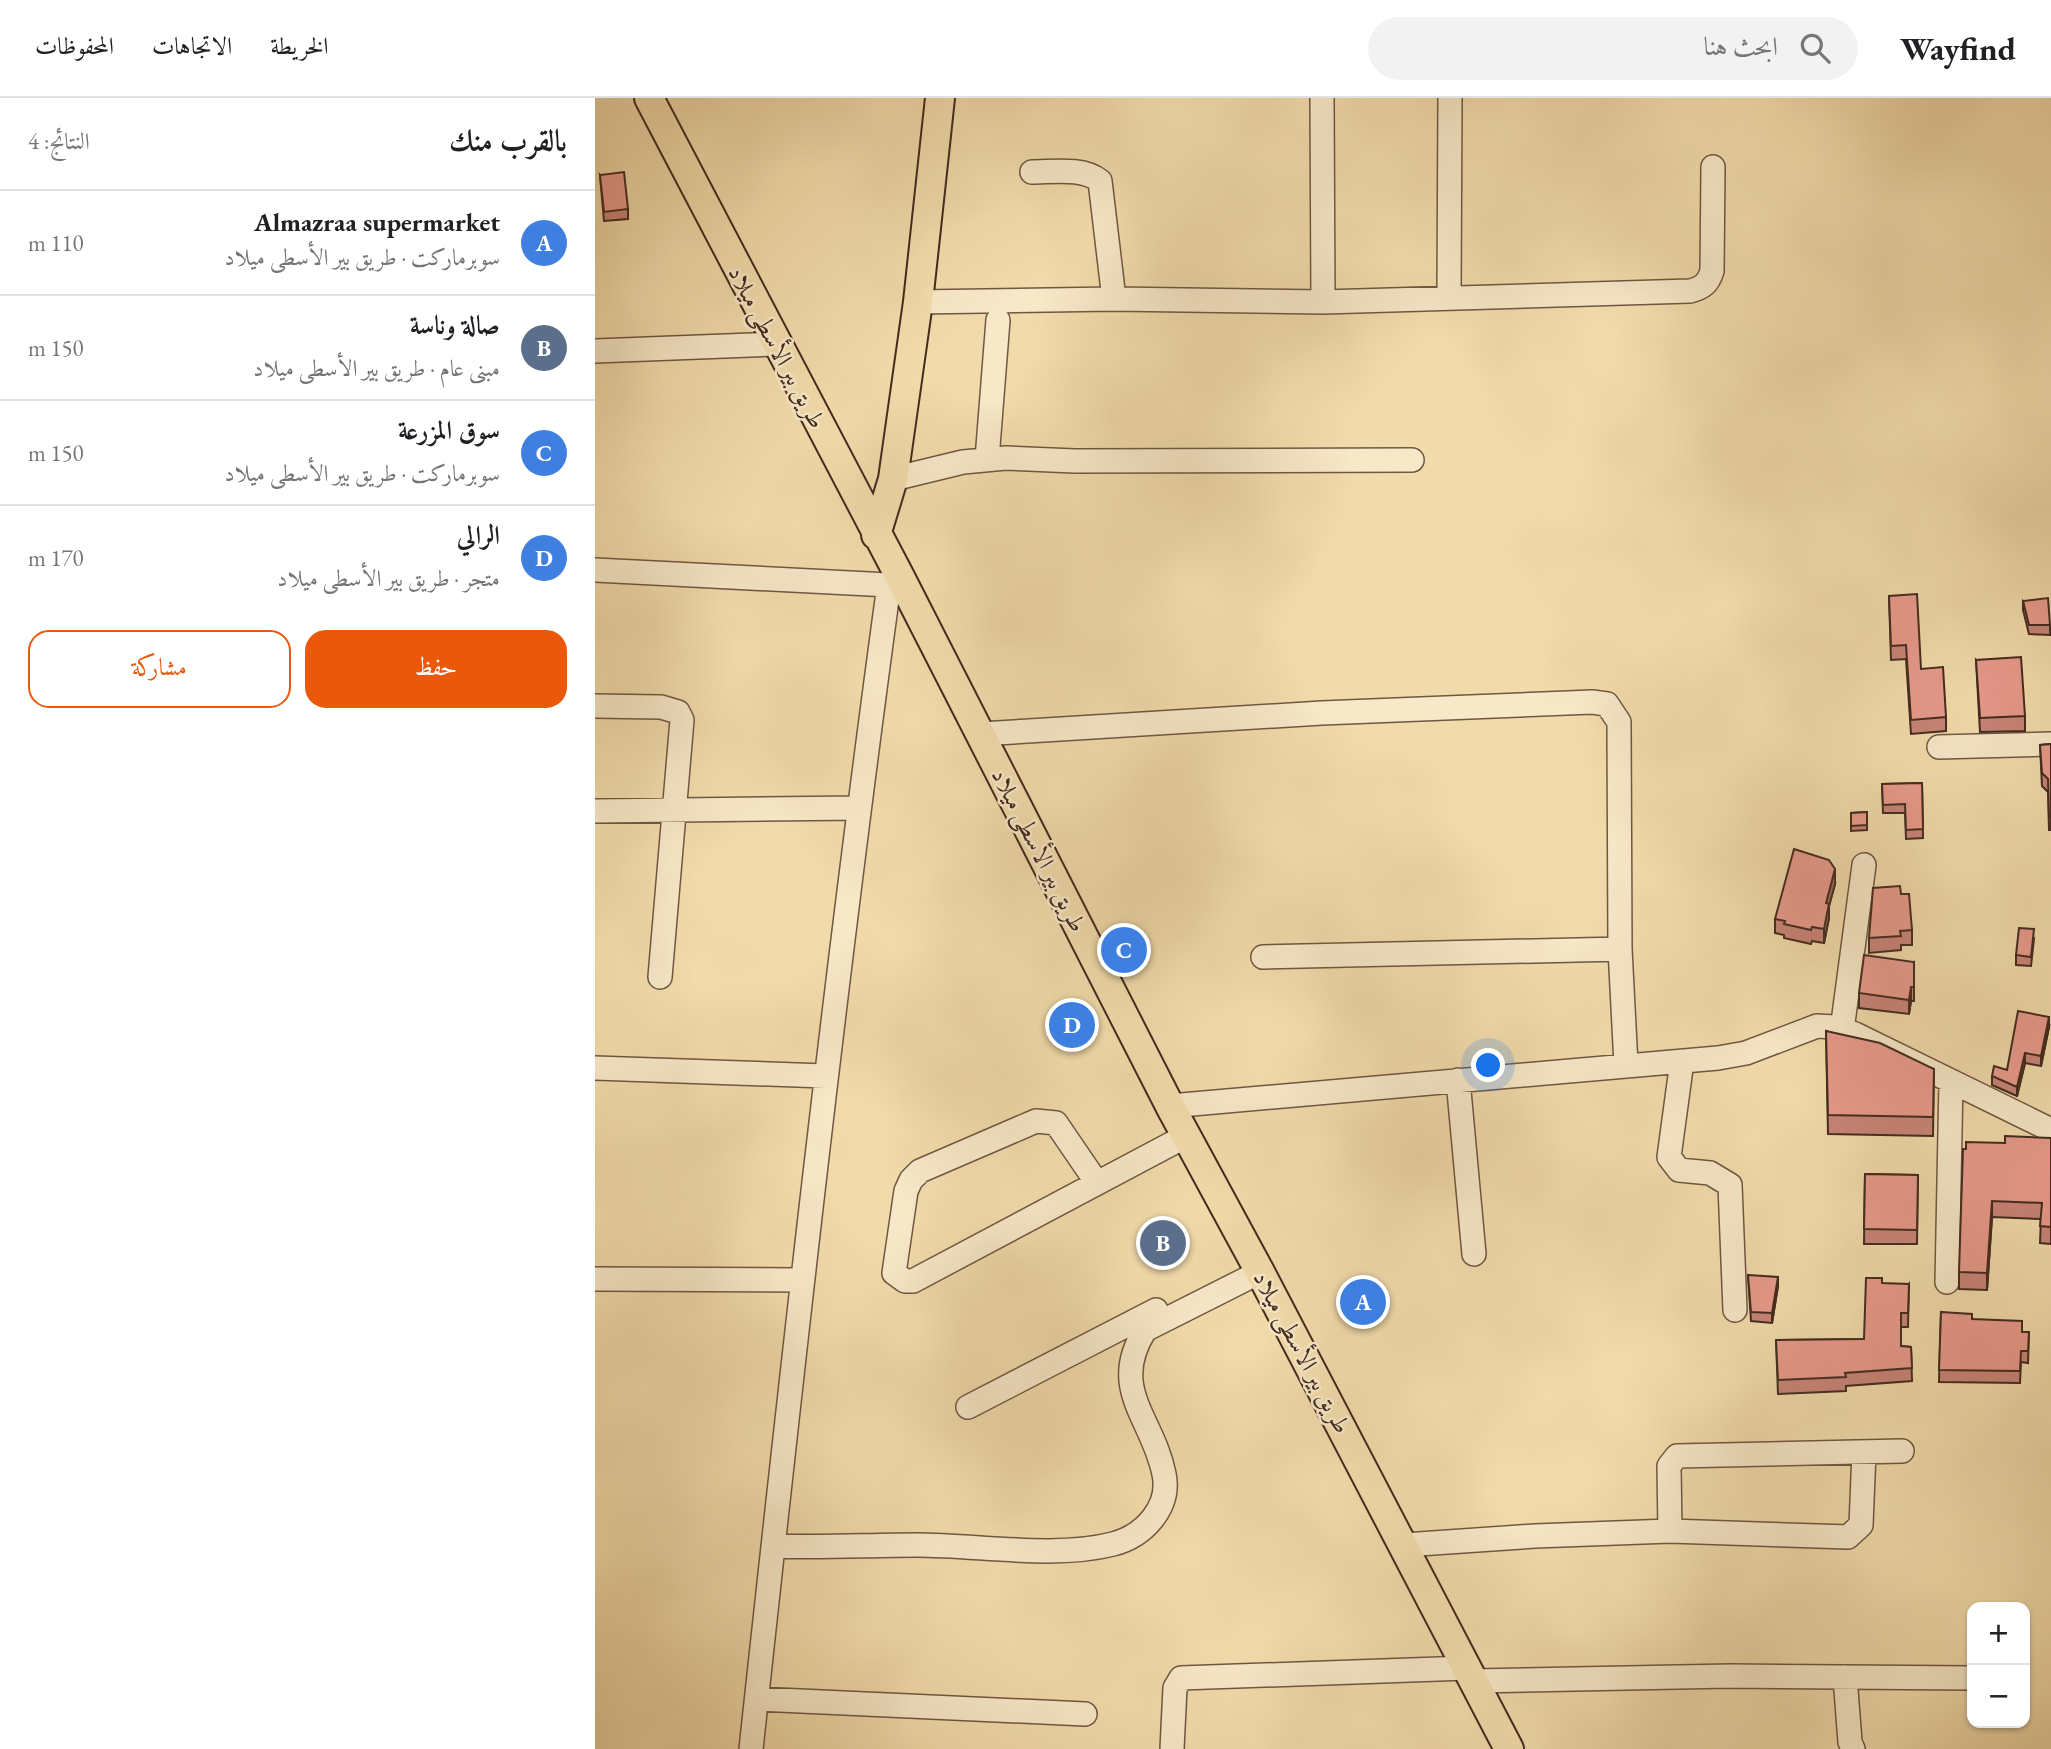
<!DOCTYPE html>
<html lang="ar">
<head>
<meta charset="utf-8">
<style>
  body { margin:0; font-family:"EB Garamond",Amiri,serif; background:#f2f2f2; color:#202124; direction:rtl }
  .controls { position:absolute; right:21px; bottom:21px; display:grid; overflow:hidden; border-radius:14px; box-shadow:0 2px 5px #0004 }
  .controls button { width:63px; height:63px; display:grid; place-items:center; padding:0; border:0; border-bottom:2px solid #e0e0e0; background:#fff; color:#202124; font:35px sans-serif }
  .you { position:absolute; left:894px; top:968px; width:24px; height:24px; margin:-18px; border:5px solid #fff; border-radius:50%; background:#1a73e8; box-shadow:0 0 0 10px #1a73e833 }
  .badge { display:grid; place-items:center; width:46px; height:46px; border-radius:50%; background:#ea580c; color:#fff; font-size:23px; font-weight:700 }
  .pin { position:absolute; translate:-50% -50%; border:4px solid #fff; box-shadow:0 2px 7px #0006 }
  .list { margin:0; padding:0; list-style:none }
  h2 { display:flex; justify-content:space-between; align-items:center; height:91px; margin:0; padding:0 28px; font-size:30px }
  h2 small { font-size:23px; font-weight:400; color:#757577 }
  .list li { display:grid; grid-template-columns:46px 1fr auto; gap:21px; align-items:center; box-sizing:border-box; height:105px; padding:0 28px; border-top:2px solid #e0e0e0 }
  .list b { display:block; font-size:26px; white-space:nowrap }
  .list p { margin:0; font-size:23px; white-space:nowrap; color:#757577 }
  .list em { font-size:23px; font-style:normal; color:#757577 }
  .actions { display:flex; gap:14px; padding:21px 28px }
  .actions a { flex:1; padding:16px 0; border:2px solid #ea580c; border-radius:21px; text-align:center; font-size:24px; color:#ea580c }
  .actions .main { background:#ea580c; color:#fff }
  .icon { flex:none; width:38px; height:38px; fill:none; stroke:currentColor; stroke-width:2; stroke-linecap:round; stroke-linejoin:round }
  .map { position:relative; flex:none; width:1456px; height:1651px; overflow:hidden; direction:ltr }
  header { display:flex; align-items:center; gap:42px; box-sizing:border-box; height:98px; padding:0 35px; background:#fff; border-bottom:2px solid #e0e0e0 }
  header strong { font-size:33px }
  nav { display:flex; gap:38px; margin-inline-start:auto; font-size:24px }
  .search { width:490px; height:63px; background:#f2f2f2; display:flex; align-items:center; gap:18px; box-sizing:border-box; padding:0 24px; border-radius:38px; color:#757577; font-size:26px }
  main { display:flex }
  aside { flex:1; background:#fff }
  .map>svg:first-child { display:block }
  .lines { fill:none; stroke-linecap:round; stroke-linejoin:round }
  .minor-casing { stroke:#6f5742; stroke-width:26 }
  .major-casing { stroke:#432b1f; stroke-width:32 }
  .minor { stroke:#f7e8c8; stroke-width:23 }
  .major { stroke:#f2dbab; stroke-width:28 }
  .wall { fill:#c88478; stroke:#432b1f; stroke-width:2 }
  .shaded-wall { fill:#a26c62; stroke:#432b1f; stroke-width:2 }
  .building { fill:#e89a8c; stroke:#432b1f; stroke-width:2 }
  .labels { text-anchor:middle; stroke-width:5; stroke-linejoin:round; paint-order:stroke }
  .street-label { font-size:24px; fill:#432b1f; stroke:#f7e8c8 }
</style>
</head>
<body>
<header>
<strong>Wayfind</strong>
<div class="search"><svg class="icon" aria-label="search" viewBox="0 0 24 24"><circle cx="10" cy="10" r="6"/><path d="M15 15l6 6"/></svg>ابحث هنا</div>
<nav><a>الخريطة</a><a>الاتجاهات</a><a>المحفوظات</a></nav>
</header>
<main>
<div class="map">
<svg width="1456" height="1651" viewBox="0 0 1456 1651">
  <rect width="100%" height="100%" fill="#f2dbab"/>
  <filter id="stains"><feTurbulence type="fractalNoise" baseFrequency=".00286" numOctaves="4"/><feColorMatrix values="0 0 0 0 .2 0 0 0 0 .09 0 0 0 0 .02 0 0 0 .5 -.17"/></filter>
  <radialGradient id="worn" r=".72"><stop offset=".6" stop-color="#630" stop-opacity="0"/><stop offset="1" stop-color="#630" stop-opacity=".3"/></radialGradient>
  <g class="lines">
    <!-- minor casing -->
    <g class="minor-casing">
      <path id="minor" d="M 727,0 L 728,204
        M 437,74 C 458,74 488,69 505,83 L 519,201
        M 854,198 L 855,0
        M 323,204 L 519,201 L 728,204 L 1095,193 C 1107,190 1113,186 1117,173 L 1118,69
        M 0,253 L 180,246
        M 392,361 L 403,222
        M 298,381 L 368,364 L 411,360 L 480,363 L 817,362
        M 0,472 L 294,487
        M 0,608 L 66,609 L 83,614 L 87,622 L 65,879
        M 385,636 L 727,615 L 997,604 L 1012,606 L 1024,624 L 1025,851 L 1031,967
        M 1344,649 L 1456,646
        M 0,713 L 264,710
        M 668,859 L 1025,851
        M 1247,932 L 1269,767
        M 1087,963 L 1074,1059 L 1084,1072 L 1115,1075 L 1135,1087 L 1140,1212
        M 0,970 L 230,978
        M 863,982 L 879,1156
        M 575,1008 L 1123,960 L 1151,955 L 1222,928 L 1239,929 L 1260,936 L 1456,1032
        M 502,1085 L 461,1025 L 441,1023 L 325,1073 L 316,1082 L 311,1093 L 299,1175 L 310,1183 L 318,1183 L 591,1038
        M 0,1181 L 207,1182
        M 1352,1184 L 1356,983
        M 373,1309 L 561,1212
        M 1075,1433 L 1074,1368 L 1082,1358 L 1307,1353
        M 809,1447 L 940,1438 L 1075,1433 L 1253,1439 L 1266,1427 L 1269,1354
        M 178,1448 C 227,1450 274,1447 322,1447 C 384,1447 459,1461 518,1446 C 549,1438 576,1409 569,1376 C 558,1320 513,1291 550,1232 L 665,1174
        M 1250,1579 L 1255,1644 L 1258,1651
        M 879,1583 L 1135,1578 L 1377,1580
        M 162,1601 L 490,1616
        M 156,1651 C 198,1262 241,874 294,487 L 304,477
        M 577,1651 L 580,1590 L 586,1580 L 872,1570"/>
    </g>
    <!-- major casing -->
    <g class="major-casing">
      <path id="major" d="M 54,0 L 304,477 L 575,1008 L 665,1174 L 914,1651
        M 281,437 L 298,381 L 323,204 L 345,0"/>
    </g>
    <!-- minor -->
    <use href="#minor" class="minor"/>
    <!-- major -->
    <use href="#major" class="major"/>
  </g>
  <!-- wall -->
  <path class="wall" d="M 5,77 L 33,111 L 33,121 L 9,123 Z
    M 1294,498 L 1326,571 L 1351,619 L 1351,633 L 1316,636 L 1311,561 L 1296,562 Z
    M 1428,503 L 1455,527 L 1455,537 L 1434,536 L 1428,512 Z
    M 1381,562 L 1430,618 L 1430,633 L 1385,634 Z
    M 1456,646 L 1456,732 L 1454,732 L 1453,694 L 1447,688 L 1445,647 Z
    M 1327,685 L 1328,740 L 1311,741 L 1310,715 L 1288,715 L 1287,686 Z
    M 1272,714 L 1272,732 L 1256,733 L 1256,715 Z
    M 1240,786 L 1234,808 L 1234,820 L 1229,845 L 1217,843 L 1216,846 L 1189,840 L 1189,837 L 1180,835 L 1180,821 Z
    M 1306,796 L 1317,832 L 1317,847 L 1306,847 L 1306,852 L 1274,855 L 1274,840 Z
    M 1439,841 L 1436,868 L 1421,867 L 1421,857 Z
    M 1319,864 L 1319,903 L 1316,903 L 1314,916 L 1264,910 L 1264,895 Z
    M 1454,929 L 1446,968 L 1430,965 L 1422,998 L 1397,987 L 1397,978 L 1412,972 Z
    M 1231,933 L 1339,971 L 1338,1038 L 1233,1036 Z
    M 1456,1040 L 1456,1146 L 1445,1145 L 1446,1121 L 1397,1119 L 1392,1192 L 1364,1191 L 1364,1174 L 1410,1045 Z
    M 1270,1076 L 1323,1077 L 1322,1146 L 1269,1146 Z
    M 1153,1177 L 1183,1188 L 1177,1225 L 1156,1223 Z
    M 1314,1186 L 1313,1229 L 1306,1229 L 1306,1248 L 1316,1249 L 1317,1283 L 1251,1288 L 1251,1293 L 1183,1296 L 1181,1242 L 1269,1241 Z
    M 1346,1214 L 1377,1221 L 1427,1234 L 1434,1234 L 1433,1265 L 1426,1264 L 1425,1285 L 1344,1284 Z"/>
  <!-- shaded-wall -->
  <path class="shaded-wall" d="M 1240,771 L 1240,786 L 1234,808 L 1234,820 L 1229,845 L 1229,831 L 1231,805 Z
    M 1316,889 L 1316,903 L 1314,916 L 1314,902 Z
    M 1454,919 L 1454,929 L 1446,968 L 1446,958 Z
    M 1430,955 L 1430,965 L 1422,998 L 1422,989 Z
    M 1397,1103 L 1397,1119 L 1392,1192 L 1392,1175 Z
    M 1183,1179 L 1183,1188 L 1177,1225 L 1177,1215 Z"/>
  <!-- building -->
  <path class="building" d="M 29,74 L 33,111 L 9,114 L 5,77 Z
    M 1322,496 L 1326,571 L 1348,569 L 1351,619 L 1316,622 L 1311,547 L 1296,548 L 1294,498 Z
    M 1453,500 L 1455,527 L 1434,527 L 1428,503 Z
    M 1426,559 L 1430,618 L 1385,620 L 1381,562 Z
    M 1456,646 L 1456,719 L 1454,719 L 1453,681 L 1447,675 L 1445,647 Z
    M 1327,685 L 1328,731 L 1311,732 L 1310,706 L 1288,707 L 1287,686 Z
    M 1272,714 L 1272,727 L 1256,728 L 1256,715 Z
    M 1199,751 L 1234,762 L 1240,771 L 1231,805 L 1234,806 L 1229,831 L 1217,829 L 1216,832 L 1189,826 L 1190,823 L 1180,821 Z
    M 1305,788 L 1306,796 L 1314,796 L 1317,832 L 1305,833 L 1306,838 L 1274,840 L 1278,790 Z
    M 1424,830 L 1439,831 L 1436,859 L 1421,857 Z
    M 1269,857 L 1319,864 L 1319,889 L 1316,889 L 1314,902 L 1264,895 Z
    M 1423,913 L 1454,919 L 1446,958 L 1430,955 L 1422,989 L 1397,978 L 1399,968 L 1412,972 Z
    M 1231,933 L 1285,945 L 1339,971 L 1338,1019 L 1233,1017 Z
    M 1410,1038 L 1456,1040 L 1456,1129 L 1445,1128 L 1447,1105 L 1397,1103 L 1392,1175 L 1364,1174 L 1368,1051 L 1371,1051 L 1371,1044 L 1410,1045 Z
    M 1270,1076 L 1323,1077 L 1322,1132 L 1269,1131 Z
    M 1153,1177 L 1183,1179 L 1177,1215 L 1156,1214 Z
    M 1271,1180 L 1287,1180 L 1287,1185 L 1314,1186 L 1313,1215 L 1306,1215 L 1306,1248 L 1316,1249 L 1317,1270 L 1250,1275 L 1251,1279 L 1183,1282 L 1181,1242 L 1269,1241 Z
    M 1346,1214 L 1377,1216 L 1377,1221 L 1427,1223 L 1427,1234 L 1434,1234 L 1433,1253 L 1426,1253 L 1425,1273 L 1344,1272 Z"/>
  <g class="labels">
    <!-- street labels -->
    <g class="street-label">
      <text transform="translate(182 249) rotate(62)" y="8">طريق بير الأسطى ميلاد</text>
      <text transform="translate(444 752) rotate(63)" y="8">طريق بير الأسطى ميلاد</text>
      <text transform="translate(707 1254) rotate(62)" y="8">طريق بير الأسطى ميلاد</text>
    </g>
  </g>
  <rect width="100%" height="100%" filter="url(#stains)"/>
  <rect width="100%" height="100%" fill="url(#worn)"/>
</svg>
<div class="controls">
<button>+</button>
<button>−</button>
</div>
<div class="you"></div>
<div class="pin badge" style="left:768px;top:1204px;background:#3f7fe0">A</div>
<div class="pin badge" style="left:568px;top:1145px;background:#5c6f8a">B</div>
<div class="pin badge" style="left:529px;top:852px;background:#3f7fe0">C</div>
<div class="pin badge" style="left:477px;top:927px;background:#3f7fe0">D</div>
</div>
<aside>
<h2>بالقرب منك<small>النتائج: 4</small></h2>
<ul class="list">
<li><span class="badge" style="background:#3f7fe0">A</span><div><b>Almazraa supermarket</b><p>سوبرماركت · طريق بير الأسطى ميلاد</p></div><em>110 m</em></li>
<li><span class="badge" style="background:#5c6f8a">B</span><div><b>صالة وناسة</b><p>مبنى عام · طريق بير الأسطى ميلاد</p></div><em>150 m</em></li>
<li><span class="badge" style="background:#3f7fe0">C</span><div><b>سوق المزرعة</b><p>سوبرماركت · طريق بير الأسطى ميلاد</p></div><em>150 m</em></li>
<li><span class="badge" style="background:#3f7fe0">D</span><div><b>الرالي</b><p>متجر · طريق بير الأسطى ميلاد</p></div><em>170 m</em></li>
</ul>
<div class="actions"><a class="main">حفظ</a><a>مشاركة</a></div>
</aside>
</main>
</body>
</html>
